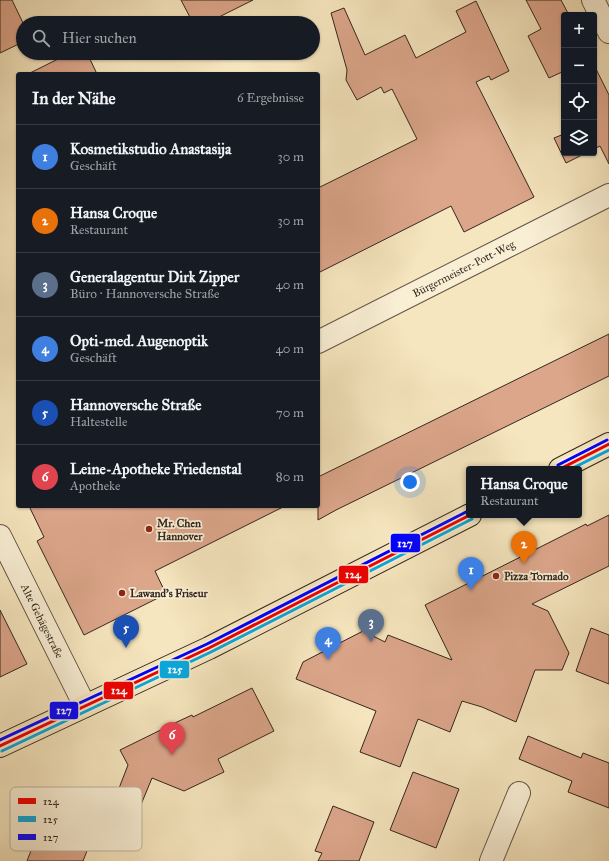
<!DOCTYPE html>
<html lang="de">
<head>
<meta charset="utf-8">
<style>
  body { margin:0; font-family:"IM FELL Great Primer",serif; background:#242831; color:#f1f3f6 }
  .controls { position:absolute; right:12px; top:12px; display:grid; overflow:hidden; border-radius:4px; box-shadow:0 1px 3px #0004 }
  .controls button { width:36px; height:36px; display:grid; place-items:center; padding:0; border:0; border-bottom:1px solid #363941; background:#171b24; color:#f1f3f6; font:20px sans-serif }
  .you { position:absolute; left:410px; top:482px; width:14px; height:14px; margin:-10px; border:3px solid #fff; border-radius:50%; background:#1a73e8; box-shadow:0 0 0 6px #1a73e833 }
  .badge { display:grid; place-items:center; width:26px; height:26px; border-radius:50%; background:#d93025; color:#fff; font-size:13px; font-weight:700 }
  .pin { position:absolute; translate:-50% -33px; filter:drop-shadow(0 1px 2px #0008) }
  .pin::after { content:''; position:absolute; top:21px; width:14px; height:12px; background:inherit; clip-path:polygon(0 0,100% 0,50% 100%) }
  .popup { position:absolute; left:466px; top:466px; width:116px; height:52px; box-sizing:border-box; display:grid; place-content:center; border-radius:4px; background:#171b24; filter:drop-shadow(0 1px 3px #0005); font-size:13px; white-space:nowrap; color:#9ea1a6 }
  .popup b { font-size:15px; color:#f1f3f6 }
  .popup::after { content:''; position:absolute; left:50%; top:100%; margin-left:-8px; border:8px solid transparent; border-top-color:#171b24 }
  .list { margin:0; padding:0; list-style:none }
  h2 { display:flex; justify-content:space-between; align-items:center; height:52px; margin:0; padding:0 16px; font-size:17px }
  h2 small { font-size:13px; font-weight:400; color:#9ea1a6 }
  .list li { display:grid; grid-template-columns:26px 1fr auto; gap:12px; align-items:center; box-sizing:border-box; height:64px; padding:0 16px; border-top:1px solid #363941 }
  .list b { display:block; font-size:15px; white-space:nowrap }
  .list p { margin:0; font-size:13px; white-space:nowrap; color:#9ea1a6 }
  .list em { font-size:13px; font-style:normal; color:#9ea1a6 }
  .icon { flex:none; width:22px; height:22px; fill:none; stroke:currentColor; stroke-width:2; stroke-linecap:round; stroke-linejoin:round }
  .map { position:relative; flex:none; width:609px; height:861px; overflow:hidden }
  .search { position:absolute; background:#171b24; box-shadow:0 1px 3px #0004; left:16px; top:16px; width:304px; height:44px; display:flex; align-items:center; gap:10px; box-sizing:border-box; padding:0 14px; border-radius:22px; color:#9ea1a6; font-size:15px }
  .panel { position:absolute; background:#171b24; box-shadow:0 1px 3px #0004; left:16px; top:72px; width:304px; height:436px; border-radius:4px }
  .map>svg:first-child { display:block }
  .building { fill:#dca68b; stroke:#34261e }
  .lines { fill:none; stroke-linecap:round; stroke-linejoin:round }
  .minor-casing { stroke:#645646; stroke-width:24 }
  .major-casing { stroke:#34261e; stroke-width:24 }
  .minor { stroke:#f9efd5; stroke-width:22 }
  .major { stroke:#f6e6bf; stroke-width:22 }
  .bus-1-casing { stroke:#f9efd5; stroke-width:6 }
  .bus-2-casing { stroke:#f9efd5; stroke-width:6 }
  .bus-3-casing { stroke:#f9efd5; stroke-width:6 }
  .bus-1 { stroke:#e00; stroke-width:3 }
  .bus-2 { stroke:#08a8dd; stroke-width:3 }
  .bus-3 { stroke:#00f; stroke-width:3 }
  .poi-dot { fill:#8f2418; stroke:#f9efd5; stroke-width:1.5 }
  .labels { text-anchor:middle; stroke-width:3.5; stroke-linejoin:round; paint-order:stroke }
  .street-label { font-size:11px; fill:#34261e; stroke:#f9efd5 }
  .poi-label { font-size:11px; font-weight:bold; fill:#34261e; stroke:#f9efd5; text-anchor:start }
  .key { fill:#f9efd5; stroke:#beb39e; stroke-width:1 }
  .key-label { font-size:11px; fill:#34261e }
  .line-badge { stroke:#f9efd5; stroke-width:1.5 }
  .badge-label { font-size:11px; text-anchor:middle; font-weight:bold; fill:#fff }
</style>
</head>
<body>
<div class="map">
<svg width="609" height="861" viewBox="0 0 609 861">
  <rect width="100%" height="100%" fill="#f6e6bf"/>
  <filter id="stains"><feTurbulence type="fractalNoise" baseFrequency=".005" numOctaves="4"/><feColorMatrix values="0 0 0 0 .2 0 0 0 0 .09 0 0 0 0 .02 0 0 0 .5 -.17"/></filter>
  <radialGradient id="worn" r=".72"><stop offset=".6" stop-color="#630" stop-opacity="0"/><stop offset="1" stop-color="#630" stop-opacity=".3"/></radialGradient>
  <!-- building -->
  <path class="building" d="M 0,0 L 12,0 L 23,23 L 23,42 L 0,53 Z
    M 181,0 L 253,0 L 207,23 L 193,23 Z
    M 526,0 L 561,0 L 569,15 L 564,15 L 564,76 L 562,72 L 549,78 L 528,36 L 541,29 Z
    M 476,1 L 509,71 L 491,80 L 489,76 L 476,82 L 534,197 L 464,232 L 451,206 L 318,273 L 318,188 L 417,139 L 392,89 L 384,93 L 381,87 L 357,100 L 346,80 L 347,70 L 331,13 L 344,8 L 365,55 L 405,35 L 416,58 L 466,32 L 456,11 Z
    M 70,53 L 87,53 L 97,74 L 28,74 Z
    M 594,65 L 609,95 L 609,164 L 600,146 L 594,149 Z
    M 564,134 L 564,153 L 586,153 L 566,163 L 554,138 Z
    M 609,334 L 609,376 L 336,510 L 318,520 L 318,477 Z
    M 29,506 L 285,506 L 155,571 L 166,594 L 84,635 L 37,541 L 44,537 Z
    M 609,515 L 609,566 L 532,604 L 548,611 L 569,653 L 562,670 L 535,670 L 516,722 L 482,707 L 462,701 L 450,732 L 418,719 L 400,767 L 360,752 L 376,711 L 296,679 L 303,662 L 363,631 L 385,642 L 388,635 L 452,660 L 425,605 L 586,524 L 587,526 Z
    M 0,610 L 27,664 L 0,677 Z
    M 591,628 L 609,635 L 609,684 L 576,671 Z
    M 252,688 L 274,731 L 218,759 L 224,772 L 184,791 L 152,778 L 133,824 L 109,814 L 128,765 L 120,750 L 179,721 L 192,715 L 193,717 Z
    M 528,736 L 581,758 L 583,753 L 609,763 L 609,808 L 568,792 L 572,781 L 519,759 Z
    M 413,772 L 459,789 L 436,848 L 390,830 Z
    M 49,804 L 98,823 L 83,861 L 27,861 Z
    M 333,806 L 374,822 L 359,861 L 318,861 L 322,853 L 315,851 Z"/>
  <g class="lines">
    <!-- minor casing -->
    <g class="minor-casing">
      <g id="minor">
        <path d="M 593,0 L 609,32"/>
        <path id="s1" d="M 318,342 L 609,195"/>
        <path id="s2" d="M 0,536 L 85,706"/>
        <path d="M 491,861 L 519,793"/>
      </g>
    </g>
    <!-- major casing -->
    <g class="major-casing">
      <path id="major" d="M 560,469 L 609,444
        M 0,746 L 209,648 L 470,515"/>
    </g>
    <!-- minor -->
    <use href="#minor" class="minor"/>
    <!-- major -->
    <use href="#major" class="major"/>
    <!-- bus-1 casing -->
    <g class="bus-1-casing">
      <path id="bus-1" d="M 560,469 L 609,444
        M 0,746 L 209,648 L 470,515"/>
    </g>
    <!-- bus-2 casing -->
    <g class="bus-2-casing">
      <path id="bus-2" d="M 571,469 L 609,450
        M 2,751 L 211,652 L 472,519"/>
    </g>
    <!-- bus-3 casing -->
    <g class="bus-3-casing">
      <path id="bus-3" d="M 558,465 L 607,440
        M 0,740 L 207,644 L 468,511"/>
    </g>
    <!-- bus-1 -->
    <use href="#bus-1" class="bus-1"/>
    <!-- bus-2 -->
    <use href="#bus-2" class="bus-2"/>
    <!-- bus-3 -->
    <use href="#bus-3" class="bus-3"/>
  </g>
  <!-- markers -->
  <g class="poi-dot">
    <circle cx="149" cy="529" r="4"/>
    <circle cx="496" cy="576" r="4"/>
    <circle cx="122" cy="593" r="4"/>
  </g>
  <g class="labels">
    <!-- street labels -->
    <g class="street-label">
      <text dy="4" stroke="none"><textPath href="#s1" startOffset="163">Bürgermeister-Pott-Weg</textPath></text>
      <text dy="4" stroke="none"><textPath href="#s2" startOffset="95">Alte Gehägestraße</textPath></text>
    </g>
    <!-- poi labels -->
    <g class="poi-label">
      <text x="157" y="527">Mr. Chen<tspan x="157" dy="13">Hannover</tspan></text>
      <text x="504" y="580">Pizza Tornado</text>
      <text x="130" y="597">Lawand's Friseur</text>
    </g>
  </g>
  <!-- legend -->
  <rect x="10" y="787" width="132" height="64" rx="6" class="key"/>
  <rect x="18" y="798" width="18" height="6" fill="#e00"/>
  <rect x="18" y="816" width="18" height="6" fill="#08a8dd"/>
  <rect x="18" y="834" width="18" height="6" fill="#00f"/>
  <g class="key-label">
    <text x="43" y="805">124</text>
    <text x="43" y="823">125</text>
    <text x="43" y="841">127</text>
  </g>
  <g class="line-badge">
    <rect x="390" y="533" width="31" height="20" rx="4" fill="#00f"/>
    <rect x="338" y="565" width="31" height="19" rx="4" fill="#e00"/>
    <rect x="159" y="660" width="31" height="19" rx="4" fill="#08a8dd"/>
    <rect x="103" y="681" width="31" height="19" rx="4" fill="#e00"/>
    <rect x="49" y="701" width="30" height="19" rx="4" fill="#00f"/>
  </g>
  <g class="badge-label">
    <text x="405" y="547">127</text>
    <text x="353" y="578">124</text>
    <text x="175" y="673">125</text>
    <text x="119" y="694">124</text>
    <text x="64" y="714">127</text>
  </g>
  <rect width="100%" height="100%" filter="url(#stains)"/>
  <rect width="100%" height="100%" fill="url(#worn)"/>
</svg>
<div class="controls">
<button>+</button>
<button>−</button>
<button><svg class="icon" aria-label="locate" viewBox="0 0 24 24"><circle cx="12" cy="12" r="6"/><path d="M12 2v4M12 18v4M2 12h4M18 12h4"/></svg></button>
<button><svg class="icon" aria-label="layers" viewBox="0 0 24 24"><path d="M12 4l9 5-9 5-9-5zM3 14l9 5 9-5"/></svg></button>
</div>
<div class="you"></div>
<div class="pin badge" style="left:471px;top:590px;background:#3f7fe0">1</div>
<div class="pin badge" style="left:524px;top:564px;background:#e8710a">2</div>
<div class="popup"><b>Hansa Croque</b>Restaurant</div>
<div class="pin badge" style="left:371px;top:642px;background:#5c6f8a">3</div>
<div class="pin badge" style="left:328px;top:660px;background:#3f7fe0">4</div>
<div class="pin badge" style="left:126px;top:648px;background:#1a4fb4">5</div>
<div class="pin badge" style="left:172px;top:755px;background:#e0444e">6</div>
<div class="search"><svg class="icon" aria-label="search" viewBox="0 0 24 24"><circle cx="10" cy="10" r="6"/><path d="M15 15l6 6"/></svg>Hier suchen</div>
<section class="panel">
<h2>In der Nähe<small>6 Ergebnisse</small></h2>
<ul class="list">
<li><span class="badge" style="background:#3f7fe0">1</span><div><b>Kosmetikstudio Anastasija</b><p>Geschäft</p></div><em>30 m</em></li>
<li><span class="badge" style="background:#e8710a">2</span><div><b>Hansa Croque</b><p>Restaurant</p></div><em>30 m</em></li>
<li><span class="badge" style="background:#5c6f8a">3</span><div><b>Generalagentur Dirk Zipper</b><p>Büro · Hannoversche Straße</p></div><em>40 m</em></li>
<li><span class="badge" style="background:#3f7fe0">4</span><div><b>Opti-med. Augenoptik</b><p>Geschäft</p></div><em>40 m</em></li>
<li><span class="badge" style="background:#1a4fb4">5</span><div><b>Hannoversche Straße</b><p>Haltestelle</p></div><em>70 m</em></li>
<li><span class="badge" style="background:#e0444e">6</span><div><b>Leine-Apotheke Friedenstal</b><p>Apotheke</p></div><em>80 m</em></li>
</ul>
</section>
</div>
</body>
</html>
